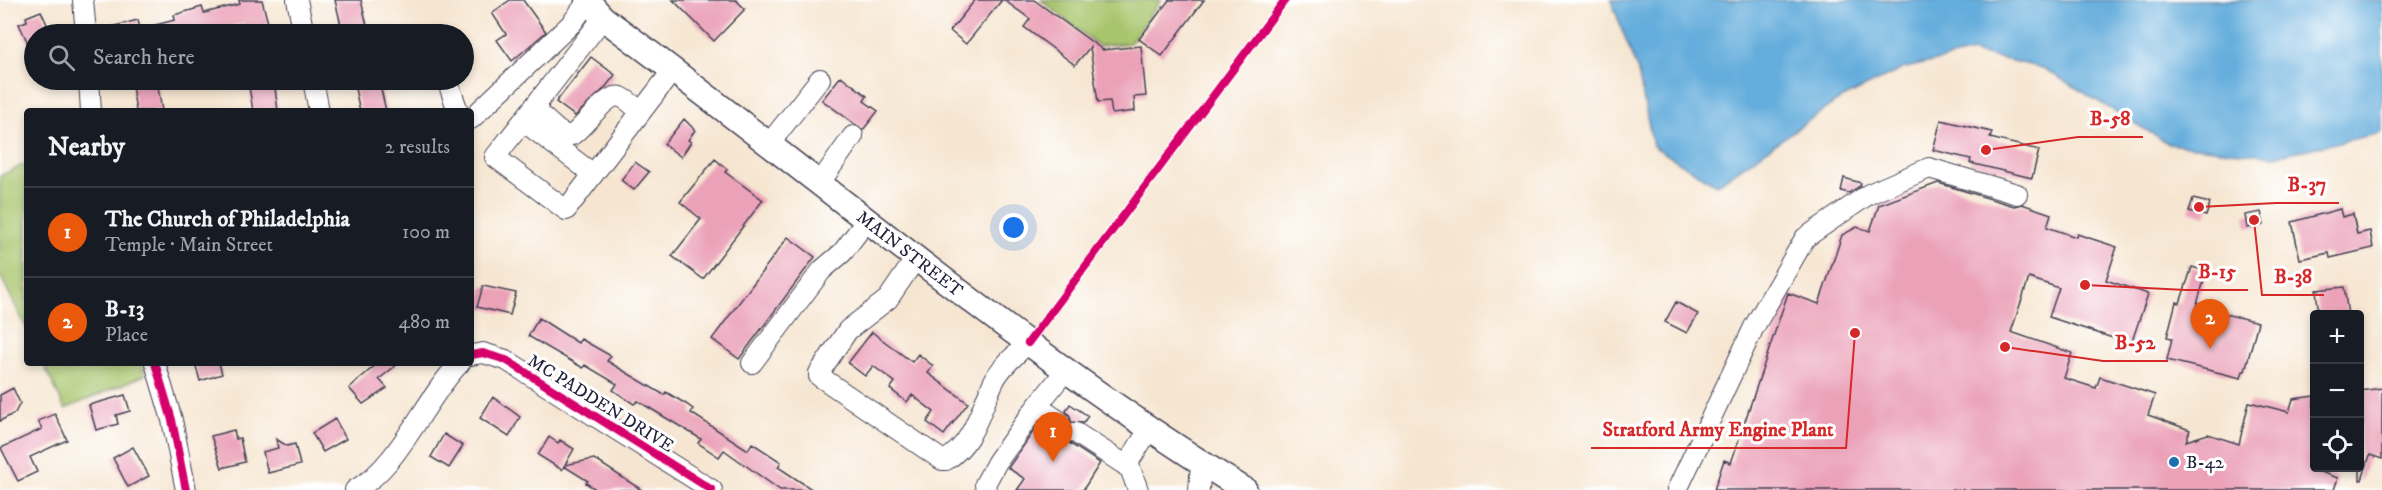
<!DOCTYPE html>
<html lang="en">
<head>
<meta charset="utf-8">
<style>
  body { margin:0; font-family:"IM FELL DW Pica",serif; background:#20242c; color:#f1f3f6 }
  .controls { position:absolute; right:18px; bottom:18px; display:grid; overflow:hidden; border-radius:6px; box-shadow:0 3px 9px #0003 }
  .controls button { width:54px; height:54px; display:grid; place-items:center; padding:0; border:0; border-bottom:2px solid #363941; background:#171b24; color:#f1f3f6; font:30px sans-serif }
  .you { position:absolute; left:1014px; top:228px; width:21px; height:21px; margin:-15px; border:4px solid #fff; border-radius:50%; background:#1a73e8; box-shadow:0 0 0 9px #1a73e833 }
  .badge { display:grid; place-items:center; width:39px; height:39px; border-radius:50%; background:#ea580c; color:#fff; font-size:20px; font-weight:700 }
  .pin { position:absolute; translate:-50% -50px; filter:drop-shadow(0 2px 3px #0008) }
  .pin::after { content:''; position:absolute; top:32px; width:21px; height:18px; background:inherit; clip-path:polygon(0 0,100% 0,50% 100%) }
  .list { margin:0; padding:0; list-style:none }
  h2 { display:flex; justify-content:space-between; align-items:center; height:78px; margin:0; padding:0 24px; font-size:26px }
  h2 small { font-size:20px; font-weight:400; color:#9ea1a6 }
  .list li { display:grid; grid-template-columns:39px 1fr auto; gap:18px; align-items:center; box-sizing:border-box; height:90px; padding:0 24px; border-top:2px solid #363941 }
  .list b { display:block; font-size:22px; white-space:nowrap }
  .list p { margin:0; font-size:20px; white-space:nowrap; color:#9ea1a6 }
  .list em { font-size:20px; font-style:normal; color:#9ea1a6 }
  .icon { flex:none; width:33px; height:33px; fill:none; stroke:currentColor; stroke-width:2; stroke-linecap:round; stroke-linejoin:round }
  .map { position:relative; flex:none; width:2382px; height:490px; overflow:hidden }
  .search { position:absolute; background:#171b24; box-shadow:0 3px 9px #0003; left:24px; top:24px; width:450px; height:66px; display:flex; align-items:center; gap:15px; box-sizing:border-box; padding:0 21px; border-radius:33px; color:#9ea1a6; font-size:22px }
  .panel { position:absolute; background:#171b24; box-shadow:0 3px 9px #0003; left:24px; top:108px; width:450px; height:258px; border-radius:6px }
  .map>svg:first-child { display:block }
  .green { fill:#a7c56c; stroke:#647454; stroke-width:1.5 }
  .water { fill:#65addc; stroke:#44688c; stroke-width:1.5 }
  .building { fill:#eba2b9 }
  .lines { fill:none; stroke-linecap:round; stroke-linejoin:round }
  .minor-casing { stroke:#423f52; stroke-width:22 }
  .major-casing { stroke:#423f52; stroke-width:27 }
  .minor { stroke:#fff; stroke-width:20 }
  .major { stroke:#fff; stroke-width:24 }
  .cycleway-casing { stroke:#fff; stroke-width:11 }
  .cycleway { stroke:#d6006c; stroke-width:8 }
  .poi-dot { fill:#1f6fb2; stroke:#fff; stroke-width:2 }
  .labels { text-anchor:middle; stroke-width:6; stroke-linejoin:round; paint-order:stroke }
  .street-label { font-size:18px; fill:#22223b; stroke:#fff }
  .poi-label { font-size:18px; fill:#22223b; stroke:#fff; text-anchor:start }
  .leader { fill:none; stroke:#d62828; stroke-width:2 }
  .callout-dot { fill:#d62828; stroke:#fff; stroke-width:2 }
  .callout-label { font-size:20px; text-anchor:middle; font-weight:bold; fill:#d62828; stroke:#fff; stroke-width:6; stroke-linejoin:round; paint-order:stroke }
</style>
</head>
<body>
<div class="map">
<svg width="2382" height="490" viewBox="0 0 2382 490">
  <rect width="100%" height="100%" fill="#fff"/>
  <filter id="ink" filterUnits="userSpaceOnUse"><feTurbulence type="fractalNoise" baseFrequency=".0167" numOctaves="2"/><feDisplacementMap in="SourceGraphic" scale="12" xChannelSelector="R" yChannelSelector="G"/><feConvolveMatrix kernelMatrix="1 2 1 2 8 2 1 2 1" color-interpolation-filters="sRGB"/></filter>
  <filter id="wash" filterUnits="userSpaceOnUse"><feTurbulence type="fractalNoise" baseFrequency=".008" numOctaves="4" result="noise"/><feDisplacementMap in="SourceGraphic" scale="24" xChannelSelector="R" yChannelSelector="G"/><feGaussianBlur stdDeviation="1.35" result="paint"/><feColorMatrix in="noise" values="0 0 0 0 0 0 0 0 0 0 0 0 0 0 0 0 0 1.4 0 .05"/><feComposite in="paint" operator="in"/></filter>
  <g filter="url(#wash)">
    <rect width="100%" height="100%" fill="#f6e6d1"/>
    <!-- green -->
    <path class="green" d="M 1041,0 L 1161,0 L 1130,43 L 1099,46 Z
      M 27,163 L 27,329 L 0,275 L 0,176 Z
      M 43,363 L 141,363 L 145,375 L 65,409 Z"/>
    <!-- water -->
    <path class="water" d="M 1611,0 L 2382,0 L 2382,133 L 2275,156 L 2169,144 L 2043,68 L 1972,52 L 1902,69 L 1837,101 L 1716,185 L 1653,146 L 1638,72 Z"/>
    <g id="blocks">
      <!-- building -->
      <path class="building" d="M 239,0 L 262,0 L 269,27 L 247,33 L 245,23 L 202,34 L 100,34 L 99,30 L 138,20 L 140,29 L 175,20 L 174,15 L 202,7 L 204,13 L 240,4 Z
        M 335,0 L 361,0 L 369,34 L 343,34 Z
        M 510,0 L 523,0 L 546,32 L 512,61 L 497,40 L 506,34 L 492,13 Z
        M 673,0 L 736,0 L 745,9 L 714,41 Z
        M 975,0 L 1002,0 L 966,44 L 950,31 Z
        M 1004,0 L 1034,0 L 1103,50 L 1141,46 L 1146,96 L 1134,97 L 1135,111 L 1112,114 L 1110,101 L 1098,102 L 1090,47 L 1075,65 L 1024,27 L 1030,19 Z
        M 1169,0 L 1204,0 L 1162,56 L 1139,39 Z
        M 41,11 L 50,31 L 42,34 L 34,34 L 34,56 L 19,24 L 27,21 L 26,17 Z
        M 591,57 L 615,75 L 604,89 L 575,116 L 556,102 Z
        M 841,76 L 867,96 L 864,101 L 878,111 L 863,130 L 822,100 Z
        M 248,80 L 274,80 L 278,111 L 253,111 Z
        M 353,80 L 379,80 L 386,111 L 360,111 Z
        M 157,81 L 162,111 L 136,111 L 132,86 Z
        M 684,119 L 695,130 L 688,140 L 691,142 L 681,157 L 664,144 Z
        M 1941,120 L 1992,132 L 1990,138 L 2039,150 L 2032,178 L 1970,163 L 1971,159 L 1933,150 Z
        M 715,159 L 727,169 L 725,172 L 763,200 L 703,279 L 672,256 L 701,219 L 680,202 Z
        M 635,162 L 649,172 L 634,190 L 621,180 Z
        M 1844,178 L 1861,183 L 1860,186 L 1849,193 L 1841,191 Z
        M 1938,183 L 2014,206 L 2022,204 L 2051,214 L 2047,227 L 2076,237 L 2077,234 L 2117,247 L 2106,280 L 2148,294 L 2131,344 L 2049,317 L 2059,288 L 2029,278 L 2011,332 L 2072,353 L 2064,378 L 2096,388 L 2100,377 L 2155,395 L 2148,415 L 2190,430 L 2186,441 L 2208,434 L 2239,444 L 2249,402 L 2289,412 L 2293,399 L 2314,396 L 2314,470 L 2338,478 L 2334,490 L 1714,490 L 1724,460 L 1731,463 L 1788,293 L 1819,304 L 1842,235 L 1857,227 L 1870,231 L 1879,205 Z
        M 2193,199 L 2210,203 L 2206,216 L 2189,211 Z
        M 2340,209 L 2342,217 L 2353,214 L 2357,234 L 2370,231 L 2373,248 L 2330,258 L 2329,253 L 2300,259 L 2292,222 Z
        M 2261,212 L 2264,225 L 2247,228 L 2245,215 Z
        M 788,237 L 815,257 L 739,359 L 712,339 Z
        M 2192,267 L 2207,271 L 2196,307 L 2258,322 L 2245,371 L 2243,371 L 2241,378 L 2167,360 L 2172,338 L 2167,337 L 2176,302 L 2180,303 Z
        M 483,286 L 516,293 L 510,315 L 477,307 Z
        M 2344,287 L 2348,315 L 2319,315 L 2316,290 Z
        M 1676,302 L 1698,314 L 1687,333 L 1665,322 Z
        M 539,318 L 578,343 L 581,339 L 611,356 L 607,361 L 664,395 L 666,392 L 686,404 L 693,409 L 691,413 L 748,450 L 752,443 L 781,462 L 778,467 L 813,490 L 780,490 L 724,450 L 719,457 L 698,443 L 701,439 L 638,401 L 634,404 L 613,390 L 617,384 L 585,365 L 583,368 L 528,336 Z
        M 872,332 L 912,362 L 918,354 L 933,366 L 928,373 L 968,403 L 944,435 L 927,422 L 934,412 L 912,395 L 907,402 L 890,389 L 895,382 L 873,366 L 865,376 L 848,363 Z
        M 195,363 L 219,363 L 222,374 L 200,381 Z
        M 378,363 L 399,363 L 379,379 L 387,388 L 363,404 L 349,388 Z
        M 13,388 L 20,403 L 15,413 L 0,421 L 0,395 Z
        M 2382,388 L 2382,459 L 2370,455 L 2362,480 L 2360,480 L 2360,391 Z
        M 125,395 L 130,411 L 116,415 L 118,424 L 96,430 L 89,405 Z
        M 493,397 L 520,417 L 509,437 L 480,418 Z
        M 1070,404 L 1088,416 L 1083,423 L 1071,422 L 1070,416 L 1066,411 Z
        M 55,414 L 67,440 L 30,457 L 37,472 L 18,481 L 1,448 L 42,429 L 38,421 Z
        M 335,419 L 346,439 L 323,452 L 312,433 Z
        M 1040,422 L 1053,431 L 1064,432 L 1069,443 L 1100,463 L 1083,490 L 1017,490 L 1025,479 L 1008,468 Z
        M 234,430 L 236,439 L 240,438 L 245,462 L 222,468 L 211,436 Z
        M 444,434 L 463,446 L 449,468 L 431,457 Z
        M 549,437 L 558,443 L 560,440 L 574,449 L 565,465 L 594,459 L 642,490 L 597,490 L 586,483 L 588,481 L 564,466 L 562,470 L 538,455 Z
        M 276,439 L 287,446 L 295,444 L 300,465 L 268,473 L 263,452 L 278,448 Z
        M 133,447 L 149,476 L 128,487 L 113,458 Z"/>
    </g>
  </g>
  <g filter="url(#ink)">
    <use href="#blocks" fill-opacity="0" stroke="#423f52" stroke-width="1.5"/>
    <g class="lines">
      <!-- minor casing -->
      <g class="minor-casing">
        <path id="minor" d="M 83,0 L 86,34
          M 297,0 L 304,34
          M 603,18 L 495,157 L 566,210 L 673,70
          M 89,80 L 91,111
          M 313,80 L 319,111
          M 447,80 L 458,111
          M 538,102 L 538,113 L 557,130 L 565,135 L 572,135 C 585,127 606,92 621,97 C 628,100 635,107 641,112
          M 471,119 L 572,23 L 588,1
          M 523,121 L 593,174
          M 769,144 L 820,79
          M 819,184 L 853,136
          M 916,258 L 888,299 L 848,330 L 819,373 L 819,376 L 942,460 L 946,460 C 975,442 980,409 994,381 C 1001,366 1016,355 1028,343
          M 471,355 L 483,353 L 506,360 L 712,490
          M 155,363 L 172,420 L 186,490
          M 752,363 L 822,270 L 842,253 L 867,220
          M 1037,406 L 1059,421
          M 1076,433 L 1130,468 L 1138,490
          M 1126,466 L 1150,428
          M 355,490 C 399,467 425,398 460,363
          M 986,490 L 985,484 L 997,462 L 1034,410 L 1066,370
          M 1199,490 L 1201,463
          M 1677,490 L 1754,327 L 1805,238 L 1869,194 L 1929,168 L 2017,194"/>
      </g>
      <!-- major casing -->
      <g class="major-casing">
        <g id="major">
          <path id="s1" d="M 587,0 L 603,18 C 817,175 1018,351 1245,490"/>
        </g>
      </g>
      <!-- minor -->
      <use href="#minor" class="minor"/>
      <!-- major -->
      <use href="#major" class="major"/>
      <!-- cycleway casing -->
      <g class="cycleway-casing">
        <path id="cycleway" d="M 1028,343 L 1285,0
          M 471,355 L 483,353 L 506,360 L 712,490
          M 155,363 L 172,420 L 186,490"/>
      </g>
      <!-- cycleway -->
      <use href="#cycleway" class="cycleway"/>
    </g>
  </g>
  <!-- markers -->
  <circle class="poi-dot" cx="2174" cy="462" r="6"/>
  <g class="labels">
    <!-- street labels -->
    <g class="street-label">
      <text dy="6" stroke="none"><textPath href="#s1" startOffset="411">MAIN STREET</textPath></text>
      <text transform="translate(601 403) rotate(32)" y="6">MC PADDEN DRIVE</text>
    </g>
    <!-- poi labels -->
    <g class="poi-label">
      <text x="2186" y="468">B-42</text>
    </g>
  </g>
  <!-- callouts -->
  <path class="leader" d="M1986 150L2078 137H2143M2199 207L2276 203H2339M2085 285L2186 290H2248M2254 220L2262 295H2324M2005 347L2103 361H2168M1855 333L1846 448H1591"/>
  <g class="callout-dot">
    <circle cx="1986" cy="150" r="6"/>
    <circle cx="2199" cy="207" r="6"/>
    <circle cx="2085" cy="285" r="6"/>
    <circle cx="2254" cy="220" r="6"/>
    <circle cx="2005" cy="347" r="6"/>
    <circle cx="1855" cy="333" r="6"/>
  </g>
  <g class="callout-label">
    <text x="2110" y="125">B-58</text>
    <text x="2307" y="191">B-37</text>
    <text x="2217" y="278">B-15</text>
    <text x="2293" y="283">B-38</text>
    <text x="2135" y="349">B-52</text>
    <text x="1718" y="436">Stratford Army Engine Plant</text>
  </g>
</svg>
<div class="controls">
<button>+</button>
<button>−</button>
<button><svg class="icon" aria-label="locate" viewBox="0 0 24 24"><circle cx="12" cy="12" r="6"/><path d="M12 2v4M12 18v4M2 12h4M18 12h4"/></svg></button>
</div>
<div class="you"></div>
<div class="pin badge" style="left:1053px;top:462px">1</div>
<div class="pin badge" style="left:2210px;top:349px">2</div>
<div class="search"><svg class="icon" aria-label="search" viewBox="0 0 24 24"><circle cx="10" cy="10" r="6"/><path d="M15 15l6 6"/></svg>Search here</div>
<section class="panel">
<h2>Nearby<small>2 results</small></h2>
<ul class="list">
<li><span class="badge">1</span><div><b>The Church of Philadelphia</b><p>Temple · Main Street</p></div><em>100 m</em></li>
<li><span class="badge">2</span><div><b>B-13</b><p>Place</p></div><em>480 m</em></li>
</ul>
</section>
</div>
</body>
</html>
